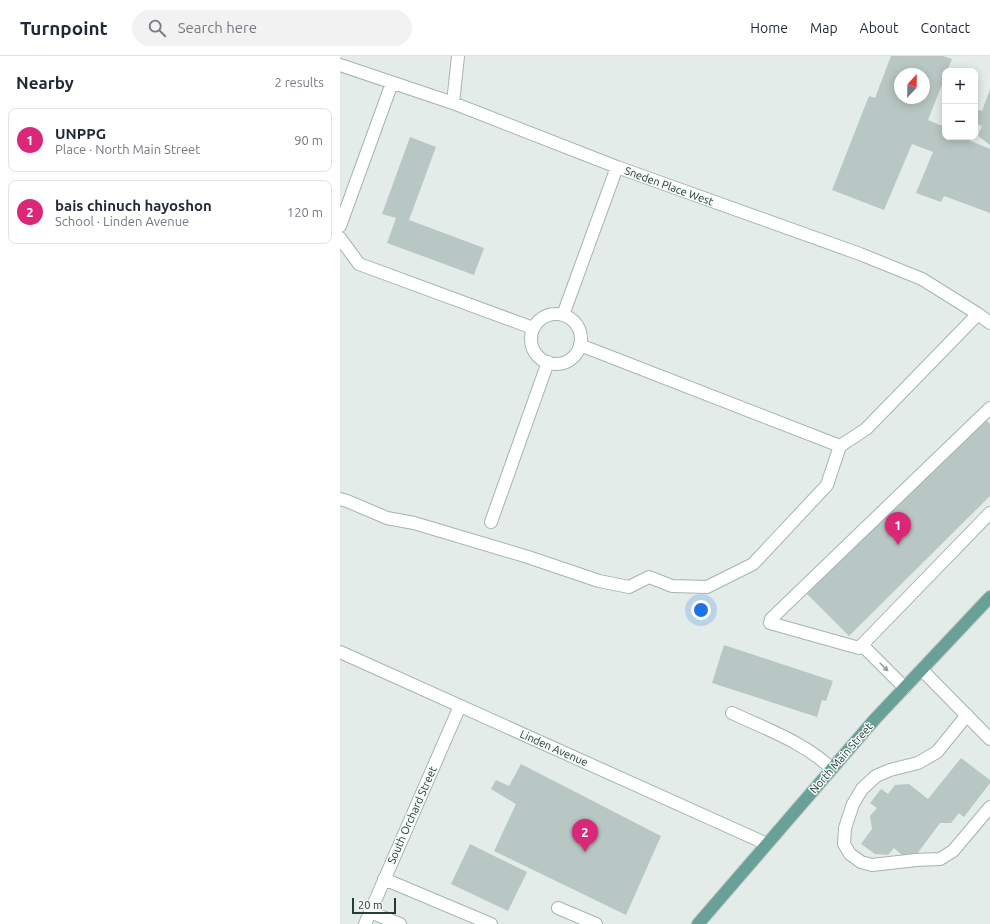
<!DOCTYPE html>
<html lang="en">
<head>
<meta charset="utf-8">
<style>
  body { margin:0; font-family:Ubuntu,sans-serif; background:#f2f2f3; color:#1f2937 }
  .controls { position:absolute; right:12px; top:12px; display:grid; overflow:hidden; border-radius:8px; box-shadow:0 2px 10px #0003 }
  .controls button { width:36px; height:36px; display:grid; place-items:center; padding:0; border:0; border-bottom:1px solid #e0e1e3; background:#fff; color:#1f2937; font:20px sans-serif }
  .compass { position:absolute; left:554px; top:12px; width:36px; height:36px; border-radius:50%; background:#fff; box-shadow:0 2px 10px #0003; rotate:22deg }
  .scale { position:absolute; left:12px; bottom:10px; width:44px; box-sizing:border-box; padding-left:4px; border:2px solid #233d39; border-top:0; font-size:11px; line-height:14px; white-space:nowrap; color:#233d39; -webkit-text-stroke:3px #f4f9f7; paint-order:stroke }
  .you { position:absolute; left:361px; top:554px; width:14px; height:14px; margin:-10px; border:3px solid #fff; border-radius:50%; background:#1a73e8; box-shadow:0 0 0 6px #1a73e833 }
  .badge { display:grid; place-items:center; width:26px; height:26px; border-radius:50%; background:#db2777; color:#fff; font-size:13px; font-weight:700 }
  .pin { position:absolute; translate:-50% -33px; filter:drop-shadow(0 1px 2px #0008) }
  .pin::after { content:''; position:absolute; top:21px; width:14px; height:12px; background:inherit; clip-path:polygon(0 0,100% 0,50% 100%) }
  .list { margin:0; padding:0; list-style:none }
  h2 { display:flex; justify-content:space-between; align-items:center; height:52px; margin:0; padding:0 16px; font-size:17px }
  h2 small { font-size:13px; font-weight:400; color:#747a83 }
  .list li { display:grid; grid-template-columns:26px 1fr auto; gap:12px; align-items:center; box-sizing:border-box; height:64px; margin:0 8px 8px; padding:0 8px; border:1px solid #e0e1e3; border-radius:8px }
  .list b { display:block; font-size:15px; white-space:nowrap }
  .list p { margin:0; font-size:13px; white-space:nowrap; color:#747a83 }
  .list em { font-size:13px; font-style:normal; color:#747a83 }
  .icon { flex:none; width:22px; height:22px; fill:none; stroke:currentColor; stroke-width:2; stroke-linecap:round; stroke-linejoin:round }
  .map { position:relative; flex:none; width:650px; height:868px; overflow:hidden }
  header { display:flex; align-items:center; gap:24px; box-sizing:border-box; height:56px; padding:0 20px; background:#fff; border-bottom:1px solid #e0e1e3 }
  header strong { font-size:19px }
  nav { display:flex; gap:22px; margin-inline-start:auto; font-size:14px }
  .search { width:280px; height:36px; background:#f2f2f3; display:flex; align-items:center; gap:10px; box-sizing:border-box; padding:0 14px; border-radius:22px; color:#747a83; font-size:15px }
  main { display:flex }
  aside { flex:1; background:#fff }
  .map>svg:first-child { display:block }
  .building { fill:#b8c7c3; fill-rule:evenodd }
  .lines { fill:none; stroke-linecap:round; stroke-linejoin:round }
  .minor-casing { stroke:#a6b4b1; stroke-width:14 }
  .major-casing { stroke:#c1c9c8; stroke-width:14 }
  .minor { stroke:#fff; stroke-width:12 }
  .major { stroke:#69a098; stroke-width:12 }
  .oneway { fill:#919e9c }
  .labels { text-anchor:middle; stroke-width:3; stroke-linejoin:round; paint-order:stroke }
  .street-label { font-size:11px; fill:#233d39; stroke:#f4f9f7 }
</style>
</head>
<body>
<header>
<strong>Turnpoint</strong>
<div class="search"><svg class="icon" aria-label="search" viewBox="0 0 24 24"><circle cx="10" cy="10" r="6"/><path d="M15 15l6 6"/></svg>Search here</div>
<nav><a>Home</a><a>Map</a><a>About</a><a>Contact</a></nav>
</header>
<main>
<aside>
<h2>Nearby<small>2 results</small></h2>
<ul class="list">
<li><span class="badge">1</span><div><b>UNPPG</b><p>Place · North Main Street</p></div><em>90 m</em></li>
<li><span class="badge">2</span><div><b>bais chinuch hayoshon</b><p>School · Linden Avenue</p></div><em>120 m</em></li>
</ul>
</aside>
<div class="map">
<svg width="650" height="868" viewBox="0 0 650 868">
  <rect width="100%" height="100%" fill="#e3ece9"/>
  <!-- building -->
  <path class="building" d="M 551,0 L 603,0 L 612,3 L 607,15 L 605,15 L 605,21 L 588,64 L 605,71 L 605,81 L 625,81 L 624,82 L 650,93 L 650,157 L 604,140 L 601,146 L 576,137 L 593,96 L 572,88 L 544,154 L 492,134 L 529,40 L 535,42 ZM 560,18 L 584,18 L 584,42 L 560,42 Z
    M 650,33 L 650,89 L 638,80 L 642,70 L 635,67 L 638,54 L 642,55 Z
    M 70,81 L 96,91 L 69,164 L 144,192 L 134,219 L 47,187 L 56,162 L 42,158 Z
    M 644,362 L 650,368 L 650,440 L 509,580 L 467,538 Z
    M 384,589 L 493,625 L 486,645 L 482,644 L 477,661 L 372,627 Z
    M 621,702 L 650,724 L 650,727 L 624,761 L 619,757 L 611,767 L 600,767 L 577,798 L 562,799 L 554,792 L 548,799 L 535,798 L 521,788 L 532,773 L 530,760 L 537,752 L 530,747 L 541,733 L 548,738 L 555,729 L 569,728 L 588,743 Z
    M 181,708 L 321,780 L 286,859 L 154,795 L 176,748 L 151,733 L 156,724 L 169,730 Z
    M 130,788 L 187,816 L 168,855 L 111,828 Z"/>
  <g class="lines">
    <!-- minor casing -->
    <g class="minor-casing">
      <path id="minor" d="M 0,9 L 113,47 L 277,111 L 520,198 L 582,223 L 638,258 L 650,267
        M 113,47 L 118,0
        M 0,170 L 52,27
        M 0,182 L 19,208 L 193,272
        M191 283a25 25 0 1 1 50 0a25 25 0 1 1-50 0Z
        M 223,259 L 277,111
        M 240,289 L 500,390 L 526,373 L 638,258
        M 650,352 L 431,563 L 430,567 L 519,592 L 650,457
        M 0,443 L 7,445 L 47,462 L 74,467 L 188,501 L 259,525 L 289,531 L 309,521 L 332,530 L 367,531 L 413,508 L 487,429 L 500,390
        M 151,466 L 208,306
        M 522,589 L 565,632
        M 0,596 L 427,788
        M 582,614 L 650,683
        M 392,657 C 426,673 464,686 492,713
        M 627,659 L 597,696 L 578,707 L 550,714 L 536,720 L 522,733 L 513,748 L 505,772 L 504,788 L 510,798 L 521,806 L 532,809 L 576,804 L 600,803 L 613,795 L 650,751
        M 44,823 L 151,868
        M 218,852 L 256,868
        M 30,856 L 60,868
        M 25,868 L 120,650"/>
    </g>
    <!-- major casing -->
    <g class="major-casing">
      <path id="major" d="M 358,868 L 535,663 L 650,541"/>
    </g>
    <!-- minor -->
    <use href="#minor" class="minor"/>
    <!-- major -->
    <use href="#major" class="major"/>
  </g>
  <!-- one-way arrows -->
  <defs><path id="oneway-solid" d="M-6-.8H1V-3.2L6.5 0L1 3.2V.8H-6Z"/></defs>
  <use class="oneway" href="#oneway-solid" transform="translate(544 611) rotate(45)"/>
  <g class="labels">
    <!-- street labels -->
    <g class="street-label">
      <text transform="translate(329 130) rotate(20)" y="4">Sneden Place West</text>
      <text transform="translate(214 692) rotate(24)" y="4">Linden Avenue</text>
      <text transform="translate(501 702) rotate(-49)" y="4">North Main Street</text>
      <text transform="translate(72 759) rotate(-66)" y="4">South Orchard Street</text>
    </g>
  </g>
</svg>
<div class="controls">
<button>+</button>
<button>−</button>
</div>
<svg class="compass" viewBox="-18 -18 36 36"><path d="M0-13l5 13h-10z" fill="#e53935"/><path d="M0 13l5-13h-10z" fill="#747a83"/></svg>
<div class="scale">20 m</div>
<div class="you"></div>
<div class="pin badge" style="left:558px;top:489px">1</div>
<div class="pin badge" style="left:245px;top:796px">2</div>
</div>
</main>
</body>
</html>
